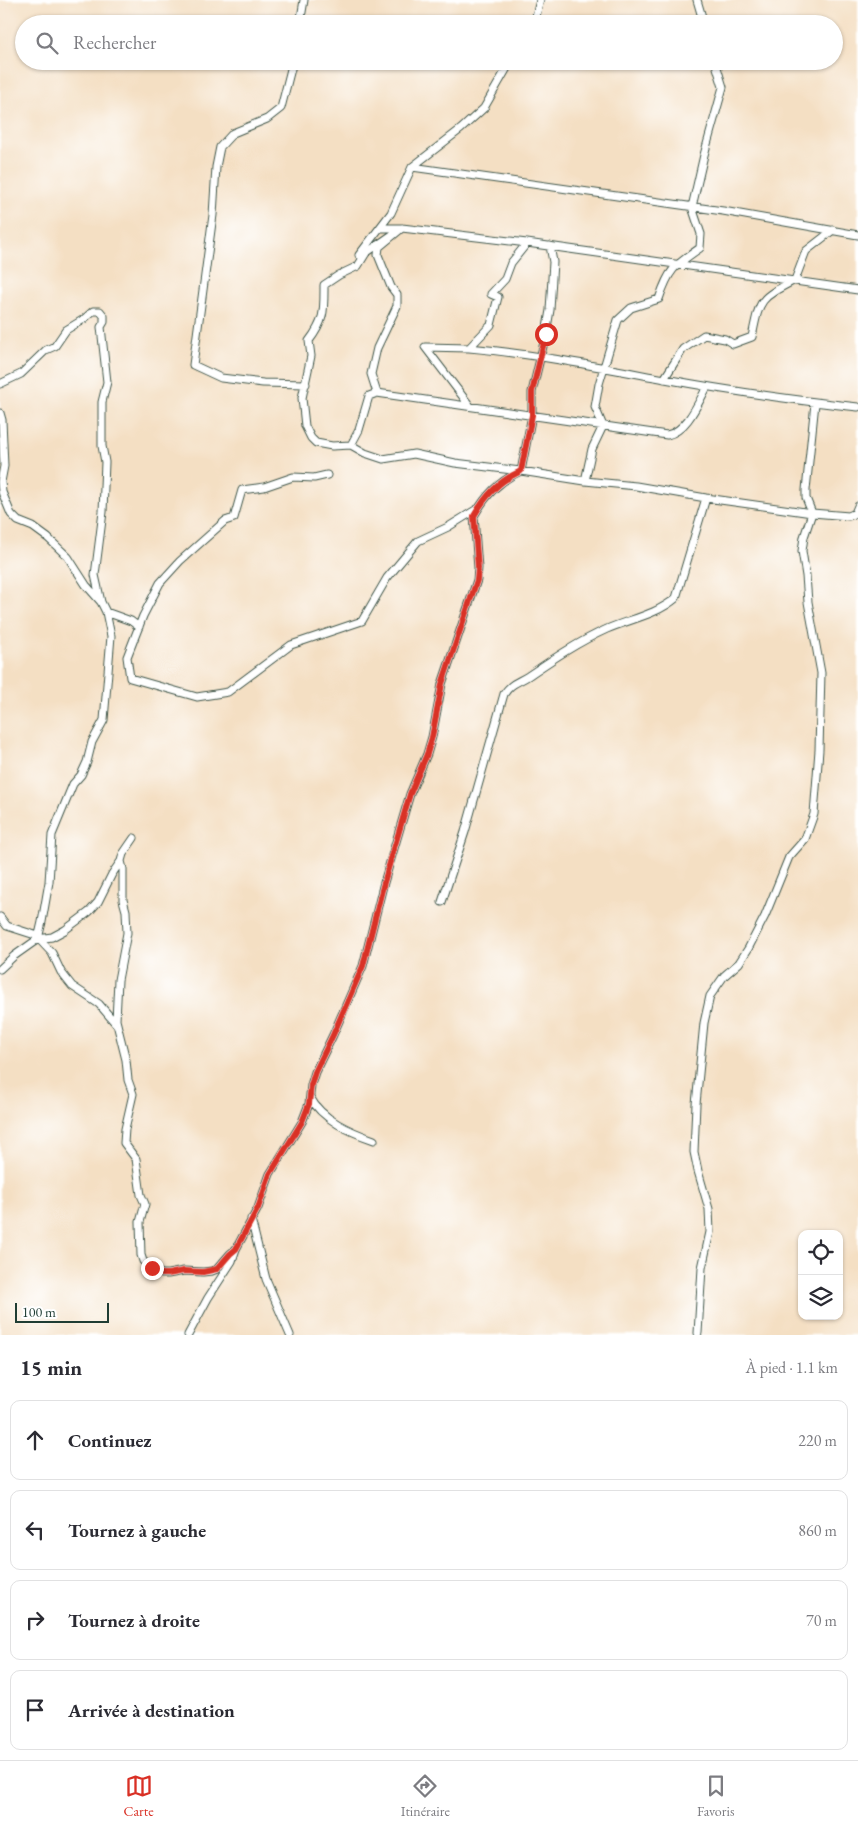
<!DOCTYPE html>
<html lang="fr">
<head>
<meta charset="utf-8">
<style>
  body { margin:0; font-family:"EB Garamond",serif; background:#f2f2f3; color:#2b2b33 }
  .controls { position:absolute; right:15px; bottom:15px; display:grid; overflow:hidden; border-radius:10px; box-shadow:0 1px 4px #0004 }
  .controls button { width:45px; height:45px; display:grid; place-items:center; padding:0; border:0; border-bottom:1px solid #e1e1e2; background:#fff; color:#2b2b33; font:25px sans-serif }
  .scale { position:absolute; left:15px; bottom:12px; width:94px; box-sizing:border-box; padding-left:5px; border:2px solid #1f3d34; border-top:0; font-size:14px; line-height:18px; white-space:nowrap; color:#1f3d34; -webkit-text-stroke:4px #fff; paint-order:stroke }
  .stop { position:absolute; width:15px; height:15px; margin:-11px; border:4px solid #d93025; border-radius:50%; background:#fff }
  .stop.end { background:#d93025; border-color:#fff; box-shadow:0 1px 5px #0008 }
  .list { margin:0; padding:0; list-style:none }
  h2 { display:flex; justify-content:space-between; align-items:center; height:65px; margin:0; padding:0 20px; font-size:21px }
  h2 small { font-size:16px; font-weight:400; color:#7c7c81 }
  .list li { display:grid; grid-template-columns:32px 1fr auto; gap:15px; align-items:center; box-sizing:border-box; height:80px; margin:0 10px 10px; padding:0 10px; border:1px solid #e1e1e2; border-radius:10px }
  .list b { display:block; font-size:19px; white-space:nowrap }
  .list em { font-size:16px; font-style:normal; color:#7c7c81 }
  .icon { flex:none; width:28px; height:28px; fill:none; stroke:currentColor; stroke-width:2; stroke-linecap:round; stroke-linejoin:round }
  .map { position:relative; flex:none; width:858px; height:1335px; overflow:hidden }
  .search { position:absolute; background:#fff; box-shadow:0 1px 4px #0004; left:15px; right:15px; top:15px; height:55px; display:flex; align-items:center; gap:12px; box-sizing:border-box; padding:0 18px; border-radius:28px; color:#7c7c81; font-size:19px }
  .sheet { height:425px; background:#fff }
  nav { display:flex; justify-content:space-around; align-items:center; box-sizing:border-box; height:70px; border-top:1px solid #e1e1e2; background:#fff; font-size:14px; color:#7c7c81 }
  nav a { display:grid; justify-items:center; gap:2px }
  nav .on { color:#d93025 }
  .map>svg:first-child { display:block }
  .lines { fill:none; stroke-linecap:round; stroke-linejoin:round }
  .minor-casing { stroke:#3f5549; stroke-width:9 }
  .minor { stroke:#fff; stroke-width:7 }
  .route { stroke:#d93025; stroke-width:6 }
</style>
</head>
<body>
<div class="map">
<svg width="858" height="1335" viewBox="0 0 858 1335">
  <rect width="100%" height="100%" fill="#fff"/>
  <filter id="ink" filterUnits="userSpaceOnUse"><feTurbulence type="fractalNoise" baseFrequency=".02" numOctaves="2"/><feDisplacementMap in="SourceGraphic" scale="10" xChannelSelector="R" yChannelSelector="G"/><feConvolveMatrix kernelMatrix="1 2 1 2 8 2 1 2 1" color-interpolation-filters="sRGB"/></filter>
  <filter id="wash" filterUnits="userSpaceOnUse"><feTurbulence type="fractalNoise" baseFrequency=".0096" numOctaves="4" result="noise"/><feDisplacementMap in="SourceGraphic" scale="20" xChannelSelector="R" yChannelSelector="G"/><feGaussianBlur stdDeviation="1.12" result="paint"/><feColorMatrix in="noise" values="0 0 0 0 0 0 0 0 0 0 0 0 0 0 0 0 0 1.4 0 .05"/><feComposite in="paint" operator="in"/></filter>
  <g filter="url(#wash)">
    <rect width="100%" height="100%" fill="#f4dfc3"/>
  </g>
  <g filter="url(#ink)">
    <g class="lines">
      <!-- minor casing -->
      <g class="minor-casing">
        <path id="minor" d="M 697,0 L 704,24
          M 300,24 L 304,0
          M 534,24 L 540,0
          M 293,61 L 281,108 L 267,119 L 233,133 L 220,147 L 216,167 L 213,215 L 193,365 L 221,378 L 263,383 L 306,384
          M 412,167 L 723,211 L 858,235
          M 380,228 L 402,228 L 527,243 L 858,290
          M 402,228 L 379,247 L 378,255 L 391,287 L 397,295 L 397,306 L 377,348 L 371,374 L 377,393 L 369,396 L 359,430 L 351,445 L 332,446 L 316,443 L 311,438 L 305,426 L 302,398 L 311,356 L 309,341 C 325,320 324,311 324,285 L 339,275 L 358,266 L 366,253 Z
          M 359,255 L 391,213 L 412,167 L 461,129 L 484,108 L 511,61
          M 469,348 C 535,354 600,367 665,379 C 729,391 793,400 858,407
          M 664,379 L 683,349 L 704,335 L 725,339 L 733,344 L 752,337 C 760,298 759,299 795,280 L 806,251 L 833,230
          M 0,384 L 21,374 L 46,350 L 55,346 L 66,330 L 84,319 L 93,311 L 100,311 L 104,316 L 104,322 L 101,327 L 107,382 L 102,402 L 102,446 L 105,462 L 103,512 L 95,575 L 101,602
          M 377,393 L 667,435 C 687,431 698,403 707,387
          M 470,406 L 425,347 L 469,348 L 491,325 L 498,297 L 491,294 L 505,279 L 511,263 L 527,243
          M 0,413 L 2,420 L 4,466 L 1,482 L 2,492 L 11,514 L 18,521 L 33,527 L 48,538 L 68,557 L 86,585 L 101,602 L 106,612 L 111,636 L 104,720 L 92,742 L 87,762 L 81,775 L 73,784 L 52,835 L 49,882 L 42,922 L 38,939
          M 351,445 L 365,453 L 383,459 L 414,454 L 455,463 L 521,471 L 585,481 L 636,486 L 706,498 L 812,513 L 849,516 L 855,513 L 858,506
          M 327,475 L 314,478 L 293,477 L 264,487 L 242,490 L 234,518 L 225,521 L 180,561 L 160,583 L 143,616 L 127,657 L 130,678 L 197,697 L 228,692 L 291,645 L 362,621 L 387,578 L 418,541 L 448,527 L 477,509
          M 585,481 L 592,449 L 603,426 L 595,407 L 599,384 L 618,320 L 631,308 L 659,299 C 669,269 674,266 700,248 L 701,234 L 692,207 L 704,155 L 723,87 L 715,61
          M 106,612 L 131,621 L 139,627
          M 121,861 L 123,869 L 123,900 L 126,911 L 127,933 L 118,980 L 116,1020 L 126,1060 L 128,1080 L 133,1094 L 125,1129 L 124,1143 L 136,1159 L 141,1195 L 145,1204 L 140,1222 L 141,1255 L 143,1261 L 152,1268 L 162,1274 L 168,1274 L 184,1271 L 203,1272 L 212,1271 L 217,1269 L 230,1254 L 236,1249
          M 442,902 L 465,832 L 504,694 C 511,683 517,683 528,676 C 553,659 578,642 607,629 C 630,619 656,615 676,598 L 706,498
          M 0,917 L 7,926 L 35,935 L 52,953 L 61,972 L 72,986 L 99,1004 L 117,1025
          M 0,969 L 14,956 L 38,939 L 52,937 L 65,930 L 89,912 L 98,902 L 112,874 L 121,861 L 123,854 L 134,838
          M 310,1097 C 322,1120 351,1132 374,1140
          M 251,1219 L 266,1279 L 290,1335
          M 698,1333 L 702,1268 L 710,1232 L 709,1209 L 698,1171 L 694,1152 L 696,1104 L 704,1023 L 710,996 L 724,976 L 739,963 L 748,949 L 765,916 L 789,857 L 805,839 L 814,814 L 819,750 L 821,673 L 808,602 L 806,576 L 802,551 L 804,537 L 812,513 L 806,498 L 806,490 L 815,403
          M 188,1335 L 208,1298 L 232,1261 L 236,1249 L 258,1208 L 270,1174 L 302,1122 L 309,1104 L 311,1085 L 315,1072 L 333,1035 L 363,966 L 383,886 L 410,794 L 427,754 L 432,737 L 442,684 L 477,580 L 478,568 L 474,516 C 486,495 499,481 521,471 L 532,415 L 532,392 L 546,334 L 550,310 L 553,262 L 550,246"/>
      </g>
      <!-- minor -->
      <use href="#minor" class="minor"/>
    </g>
  </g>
  <g class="lines" filter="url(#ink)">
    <!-- route -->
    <path class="route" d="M 152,1268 L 162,1274 L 168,1274 L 184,1271 L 203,1272 L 217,1269 L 230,1254 L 236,1249 L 258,1208 L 270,1174 L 302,1122 L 309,1104 L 311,1085 L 315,1072 L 333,1035 L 363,966 L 383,886 L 410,794 L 427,754 L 432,737 L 442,684 L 477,580 L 478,568 L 474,516 C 486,495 499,481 521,471 L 532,415 L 532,392 L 546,334"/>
  </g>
</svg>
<div class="controls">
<button><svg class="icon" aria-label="locate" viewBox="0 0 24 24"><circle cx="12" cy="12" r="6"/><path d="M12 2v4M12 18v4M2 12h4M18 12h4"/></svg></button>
<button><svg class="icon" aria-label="layers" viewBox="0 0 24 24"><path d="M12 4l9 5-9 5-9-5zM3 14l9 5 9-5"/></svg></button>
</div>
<div class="scale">100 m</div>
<div class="stop" style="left:546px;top:334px"></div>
<div class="stop end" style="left:152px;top:1268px"></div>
<div class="search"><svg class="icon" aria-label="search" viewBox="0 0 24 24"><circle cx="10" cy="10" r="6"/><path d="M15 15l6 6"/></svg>Rechercher</div>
</div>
<section class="sheet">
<h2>15 min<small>À pied · 1.1 km</small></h2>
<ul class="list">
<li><svg class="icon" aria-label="ahead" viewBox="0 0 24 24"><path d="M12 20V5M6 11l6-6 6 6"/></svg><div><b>Continuez</b></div><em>220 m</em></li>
<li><svg class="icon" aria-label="left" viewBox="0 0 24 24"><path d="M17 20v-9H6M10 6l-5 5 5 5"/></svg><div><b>Tournez à gauche</b></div><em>860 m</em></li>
<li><svg class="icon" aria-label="right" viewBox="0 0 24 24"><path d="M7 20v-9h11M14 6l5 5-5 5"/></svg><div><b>Tournez à droite</b></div><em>70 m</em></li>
<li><svg class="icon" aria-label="arrive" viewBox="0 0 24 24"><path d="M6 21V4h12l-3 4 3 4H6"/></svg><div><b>Arrivée à destination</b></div></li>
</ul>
</section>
<nav>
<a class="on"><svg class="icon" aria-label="map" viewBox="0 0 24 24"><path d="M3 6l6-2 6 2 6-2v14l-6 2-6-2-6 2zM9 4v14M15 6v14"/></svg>Carte</a>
<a><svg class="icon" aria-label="directions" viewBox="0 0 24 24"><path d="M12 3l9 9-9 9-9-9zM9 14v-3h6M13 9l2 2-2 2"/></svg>Itinéraire</a>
<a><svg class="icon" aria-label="saved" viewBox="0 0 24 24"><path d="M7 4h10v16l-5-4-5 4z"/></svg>Favoris</a>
</nav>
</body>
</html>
